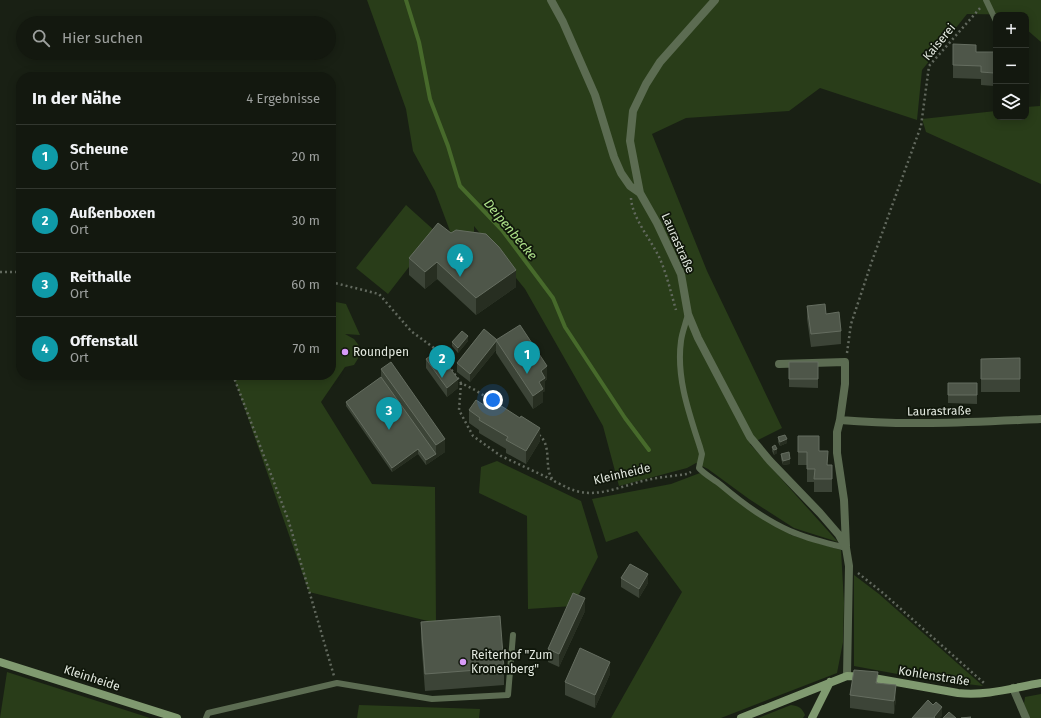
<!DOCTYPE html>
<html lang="de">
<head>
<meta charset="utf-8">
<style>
  body { margin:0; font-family:"Fira Sans",sans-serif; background:#1c2118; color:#f1f3f6 }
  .controls { position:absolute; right:12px; top:12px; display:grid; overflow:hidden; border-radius:8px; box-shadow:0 2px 10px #0003 }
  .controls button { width:36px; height:36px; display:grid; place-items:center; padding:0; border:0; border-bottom:1px solid #32372f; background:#13180f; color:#f1f3f6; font:20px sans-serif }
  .you { position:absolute; left:493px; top:400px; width:14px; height:14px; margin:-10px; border:3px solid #fff; border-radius:50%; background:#1a73e8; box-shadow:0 0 0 6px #1a73e833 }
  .badge { display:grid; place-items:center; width:26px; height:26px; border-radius:50%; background:#b45309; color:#fff; font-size:13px; font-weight:700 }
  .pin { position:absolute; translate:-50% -33px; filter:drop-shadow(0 1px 2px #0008) }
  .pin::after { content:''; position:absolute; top:21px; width:14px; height:12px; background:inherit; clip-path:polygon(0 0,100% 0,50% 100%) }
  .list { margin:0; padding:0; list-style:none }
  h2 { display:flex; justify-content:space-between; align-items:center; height:52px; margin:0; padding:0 16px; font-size:17px }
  h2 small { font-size:13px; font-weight:400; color:#9da09e }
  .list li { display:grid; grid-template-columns:26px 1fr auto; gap:12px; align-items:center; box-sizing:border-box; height:64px; padding:0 16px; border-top:1px solid #32372f }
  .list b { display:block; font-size:15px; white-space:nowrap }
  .list p { margin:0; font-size:13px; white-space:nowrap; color:#9da09e }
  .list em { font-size:13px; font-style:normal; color:#9da09e }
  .icon { flex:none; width:22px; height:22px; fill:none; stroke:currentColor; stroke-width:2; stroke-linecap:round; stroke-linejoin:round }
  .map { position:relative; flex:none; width:1041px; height:718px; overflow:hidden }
  .search { position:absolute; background:#13180f; box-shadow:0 2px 10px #0003; left:16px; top:16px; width:320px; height:44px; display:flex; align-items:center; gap:10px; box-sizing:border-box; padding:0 14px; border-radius:22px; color:#9da09e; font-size:15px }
  .panel { position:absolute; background:#13180f; box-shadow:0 2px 10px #0003; left:16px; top:72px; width:320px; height:308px; border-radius:16px }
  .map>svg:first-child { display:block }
  .green { fill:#293d19 }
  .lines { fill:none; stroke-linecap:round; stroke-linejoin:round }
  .stream { stroke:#476a2b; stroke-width:4 }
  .path { stroke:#62695e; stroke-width:2.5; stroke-dasharray:2 3; stroke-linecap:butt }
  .lane { stroke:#5c6c52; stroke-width:6 }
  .street { stroke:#5c6c52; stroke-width:8 }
  .secondary { stroke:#809a70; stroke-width:8 }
  .wall { fill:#3c4437 }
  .shaded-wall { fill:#272e21 }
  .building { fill:#4e5649; stroke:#656d60 }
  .poi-dot { fill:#d89bf8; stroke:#10170b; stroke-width:1.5 }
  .labels { text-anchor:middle; stroke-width:3.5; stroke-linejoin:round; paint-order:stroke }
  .street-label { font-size:12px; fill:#e2e8df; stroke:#10170b }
  .poi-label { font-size:12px; fill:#e2e8df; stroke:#10170b; text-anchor:start }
  .water-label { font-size:13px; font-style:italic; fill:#aee38a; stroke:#10170b }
</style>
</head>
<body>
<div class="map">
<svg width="1041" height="718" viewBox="0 0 1041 718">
  <rect width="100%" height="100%" fill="#192014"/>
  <!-- green -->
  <path class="green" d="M 367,0 L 1041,0 L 1041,42 L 1026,29 L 1026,15 L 967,14 L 922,70 L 917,120 L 820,88 L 789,111 L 686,118 L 652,134 L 707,271 L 782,428 L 750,444 L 838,542 L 794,528 L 749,499 L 708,469 L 696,463 L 687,468 L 619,486 L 603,426 L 525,289 L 474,226 L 474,249 L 456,247 L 435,191 L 413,151 L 406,109 Z
    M 1041,87 L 1041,184 L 926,132 L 922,119 L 996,111 L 996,117 L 1026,117 L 1026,107 L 1040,106 Z
    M 406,205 L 436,232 L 388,294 L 356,268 Z
    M 331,301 L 346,304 L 360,335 L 345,334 L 354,339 L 360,347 L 359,357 L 354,365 L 345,367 L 321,402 L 372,484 L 435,487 L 436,623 L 309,592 L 233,375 L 331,375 Z
    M 497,461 L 581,501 L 598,557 L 573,606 L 528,609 L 527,516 L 479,493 L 481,467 Z
    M 700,473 L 791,535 L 841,550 L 844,603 L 843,642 L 837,673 L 721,718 L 611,718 L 682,592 L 637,531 L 606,542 L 592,499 L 671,484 Z
    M 854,575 L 879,594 L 983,686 L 919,678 L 854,666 Z
    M 7,672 L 150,718 L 0,718 Z
    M 1041,694 L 1041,718 L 1030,718 L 1024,704 L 1025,697 Z
    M 359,705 L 480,709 L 479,718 L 357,718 Z
    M 791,705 C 799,706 802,708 805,715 L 803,718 L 758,718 Z"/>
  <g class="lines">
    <!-- stream -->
    <path class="stream" d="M 406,0 L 419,42 L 430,99 L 448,146 L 460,186 L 502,230 L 553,298 L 565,327 L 625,418 L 649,450"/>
    <!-- path -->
    <path class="path" d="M 631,198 C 632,218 652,241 660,259 C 667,275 671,293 676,310
      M 0,272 L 21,272
      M 331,282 L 379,294 L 411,331 L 438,351 L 461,383 L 475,390 L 494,402
      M 847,353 L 851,324 L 872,261 L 921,126 L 929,66 L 981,7
      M 233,375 L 288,519 L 334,676
      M 461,383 L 459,410 L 473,436 L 501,456 L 553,480
      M 539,435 C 553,446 543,468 553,480 C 556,483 561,484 564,486 C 593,502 619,486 647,480 C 660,477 674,476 687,474 L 691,472
      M 858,573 L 883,593 L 984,683"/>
    <!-- lane -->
    <path class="lane" d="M 986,0 L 996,21
      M 688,314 C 686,323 682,332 681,341 C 676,377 689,413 700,447 L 702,454 L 699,468 C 705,475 714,479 721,485 C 742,503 765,520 790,531 C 808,539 827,543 846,548
      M 206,718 L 208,713 L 337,683 L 432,699 L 508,695 L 513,635"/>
    <!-- street -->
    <path class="street" d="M 551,0 L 563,22 L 595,95 L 614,157 L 621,173 L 630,186 L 640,193
      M 715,0 L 660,62 L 646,84 L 633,111 L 630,141 L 640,193 L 657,223 L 681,274 L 688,314 L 698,338 L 750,437 L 770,461 L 820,513 L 839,535 L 846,548 L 849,566 L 847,676
      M 779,364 L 845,362 L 845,384 L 840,420 L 837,432 L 837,453 L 844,500 L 846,546
      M 840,420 C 907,426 974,422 1041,419
      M 1013,688 L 1026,718"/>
    <!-- secondary -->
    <path class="secondary" d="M 0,662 L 177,718
      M 741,718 L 847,676 L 868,677 L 958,693 C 987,696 1012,688 1041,683
      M 812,718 L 830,682"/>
  </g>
  <!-- wall -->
  <path class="wall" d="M 976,52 L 995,65 L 994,86 L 981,85 L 981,79 L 953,78 L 953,65 Z
    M 438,223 L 516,287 L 476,315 L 437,279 L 425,289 L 409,275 L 409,258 Z
    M 807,306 L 826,314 L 841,331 L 841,344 L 811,347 L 807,319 Z
    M 484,329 L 547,379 L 545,381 L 545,391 L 543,392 L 543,402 L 533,409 L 496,353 L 496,350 L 470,382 L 457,372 L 457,363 Z
    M 468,341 L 458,353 L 452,346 L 452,342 Z
    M 1020,358 L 1020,392 L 981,392 L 981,359 Z
    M 426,359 L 458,388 L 447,397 L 426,368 Z
    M 789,362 L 818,362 L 818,388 L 789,387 Z
    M 381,369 L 445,452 L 426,465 L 418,454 L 392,472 L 346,406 L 346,402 L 381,377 Z
    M 948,383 L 977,383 L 977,404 L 948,403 Z
    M 487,407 L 540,441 L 526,464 L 506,453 L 506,449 L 479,433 L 479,430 L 469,423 L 469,410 Z
    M 798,436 L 819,451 L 828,465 L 832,465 L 832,492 L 814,492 L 814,482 L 807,482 L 807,465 L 798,465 Z
    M 778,437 L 787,443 L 780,446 L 778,442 Z
    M 772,447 L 777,453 L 774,455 L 772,451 Z
    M 781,454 L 790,464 L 783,465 L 781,459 Z
    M 621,578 L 648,583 L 639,598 L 621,587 Z
    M 585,611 L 559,667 L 548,662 L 548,649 Z
    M 421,622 L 504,668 L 504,685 L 425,691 L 421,639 Z
    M 610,674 L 595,708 L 565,695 L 565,682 Z
    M 878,683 L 896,698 L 894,714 L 850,708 L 850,695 Z"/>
  <!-- shaded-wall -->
  <path class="shaded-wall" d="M 437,262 L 437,279 L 425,289 L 425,272 Z
    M 516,270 L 516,287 L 476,315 L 476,298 Z
    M 468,336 L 468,341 L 458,353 L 458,348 Z
    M 496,341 L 496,350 L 470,382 L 470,374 Z
    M 547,366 L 547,379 L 545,381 L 545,391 L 543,392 L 543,402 L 533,409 L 533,396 L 539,382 L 541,371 Z
    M 458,379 L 458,388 L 447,397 L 447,388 Z
    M 540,428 L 540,441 L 526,464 L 526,451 Z
    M 445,439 L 445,452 L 426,465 L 426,460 L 436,454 L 436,445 Z
    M 787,439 L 787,443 L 780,446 L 780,442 Z
    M 418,449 L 418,454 L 392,472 L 392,468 Z
    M 777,449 L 777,453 L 774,455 L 774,450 Z
    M 790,459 L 790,464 L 783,465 L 783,461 Z
    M 648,574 L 648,583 L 639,598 L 639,589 Z
    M 585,598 L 585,611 L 559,667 L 559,654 Z
    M 610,662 L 610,674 L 595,708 L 595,695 Z
    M 896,685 L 896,698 L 894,714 L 894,701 Z
    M 942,707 L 942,716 L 940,718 L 934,718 L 934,717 Z"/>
  <!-- building -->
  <path class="building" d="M 953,44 L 976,45 L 976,52 L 995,52 L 994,73 L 981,72 L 981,66 L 953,65 Z
    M 438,223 L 451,233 L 456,230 L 486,234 L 499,247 L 516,270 L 476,298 L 437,262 L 425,272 L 409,258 Z
    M 825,304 L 826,314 L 839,312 L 841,331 L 811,334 L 807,306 Z
    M 520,325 L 547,366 L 541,371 L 545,378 L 539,382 L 543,389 L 533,396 L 496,340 Z
    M 484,329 L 497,340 L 470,374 L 457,363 Z
    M 462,331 L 468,336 L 458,348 L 452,342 Z
    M 437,351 L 458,379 L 447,388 L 426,359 Z
    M 1020,358 L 1020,379 L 981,379 L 981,359 Z
    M 391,362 L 445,439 L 436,445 L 381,369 Z
    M 789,362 L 818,362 L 818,379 L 789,379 Z
    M 381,377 L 436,454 L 426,460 L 418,449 L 392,468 L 346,402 Z
    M 948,383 L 977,383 L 977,395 L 948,395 Z
    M 476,400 L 487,407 L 492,400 L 520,418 L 521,416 L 540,428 L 526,451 L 506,440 L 508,437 L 479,420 L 480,418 L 469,410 Z
    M 785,435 L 787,439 L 780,442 L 778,437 Z
    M 798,436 L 819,436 L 819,451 L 828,451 L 827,465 L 832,465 L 832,479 L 814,479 L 815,469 L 807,469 L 807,452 L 798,452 Z
    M 775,445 L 777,449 L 774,450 L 772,447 Z
    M 789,452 L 790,459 L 783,461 L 781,454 Z
    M 630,564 L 648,574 L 639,589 L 621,578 Z
    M 573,593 L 585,598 L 559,654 L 548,649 Z
    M 500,616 L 504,668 L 425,674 L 421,622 Z
    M 580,648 L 610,662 L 595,695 L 565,682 Z
    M 854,670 L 878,672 L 876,683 L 896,685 L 894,701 L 850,695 Z
    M 928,700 L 933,705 L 936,702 L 942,707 L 934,717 L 935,718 L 912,718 Z
    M 949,712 L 956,718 L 943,718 Z
    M 971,717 L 970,718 L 961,718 Z"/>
  <!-- markers -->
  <g class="poi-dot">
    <circle cx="345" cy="352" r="4"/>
    <circle cx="463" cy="662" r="4"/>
  </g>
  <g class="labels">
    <!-- street labels -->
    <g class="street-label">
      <text transform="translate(939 42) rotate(-50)" y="4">Kaiserei</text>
      <text transform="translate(678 243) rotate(66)" y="4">Laurastraße</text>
      <text transform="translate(939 411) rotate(-1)" y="4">Laurastraße</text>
      <text transform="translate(622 474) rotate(-13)" y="4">Kleinheide</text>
      <text transform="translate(934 676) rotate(9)" y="4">Kohlenstraße</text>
      <text transform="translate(92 678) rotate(18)" y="4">Kleinheide</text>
    </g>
    <!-- poi labels -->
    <g class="poi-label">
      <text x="353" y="356">Roundpen</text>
      <text x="471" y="659">Reiterhof "Zum<tspan x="471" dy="14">Kronenberg"</tspan></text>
    </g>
    <!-- water labels -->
    <g class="water-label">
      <text transform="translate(511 229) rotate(50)" y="5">Deipenbecke</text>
    </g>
  </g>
</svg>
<div class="controls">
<button>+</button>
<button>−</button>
<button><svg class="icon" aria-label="layers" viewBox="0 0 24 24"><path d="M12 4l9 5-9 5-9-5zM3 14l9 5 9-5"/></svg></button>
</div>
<div class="you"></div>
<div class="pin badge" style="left:527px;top:374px;background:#0f9aa8">1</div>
<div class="pin badge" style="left:442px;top:378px;background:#0f9aa8">2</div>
<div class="pin badge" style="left:389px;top:430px;background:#0f9aa8">3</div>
<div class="pin badge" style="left:460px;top:277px;background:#0f9aa8">4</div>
<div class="search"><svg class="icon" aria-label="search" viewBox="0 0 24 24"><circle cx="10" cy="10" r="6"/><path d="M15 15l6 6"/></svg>Hier suchen</div>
<section class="panel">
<h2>In der Nähe<small>4 Ergebnisse</small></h2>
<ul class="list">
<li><span class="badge" style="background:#0f9aa8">1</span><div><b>Scheune</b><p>Ort</p></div><em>20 m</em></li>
<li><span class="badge" style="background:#0f9aa8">2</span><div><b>Außenboxen</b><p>Ort</p></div><em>30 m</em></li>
<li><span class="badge" style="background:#0f9aa8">3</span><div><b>Reithalle</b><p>Ort</p></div><em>60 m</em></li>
<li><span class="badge" style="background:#0f9aa8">4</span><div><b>Offenstall</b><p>Ort</p></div><em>70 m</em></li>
</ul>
</section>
</div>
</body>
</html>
